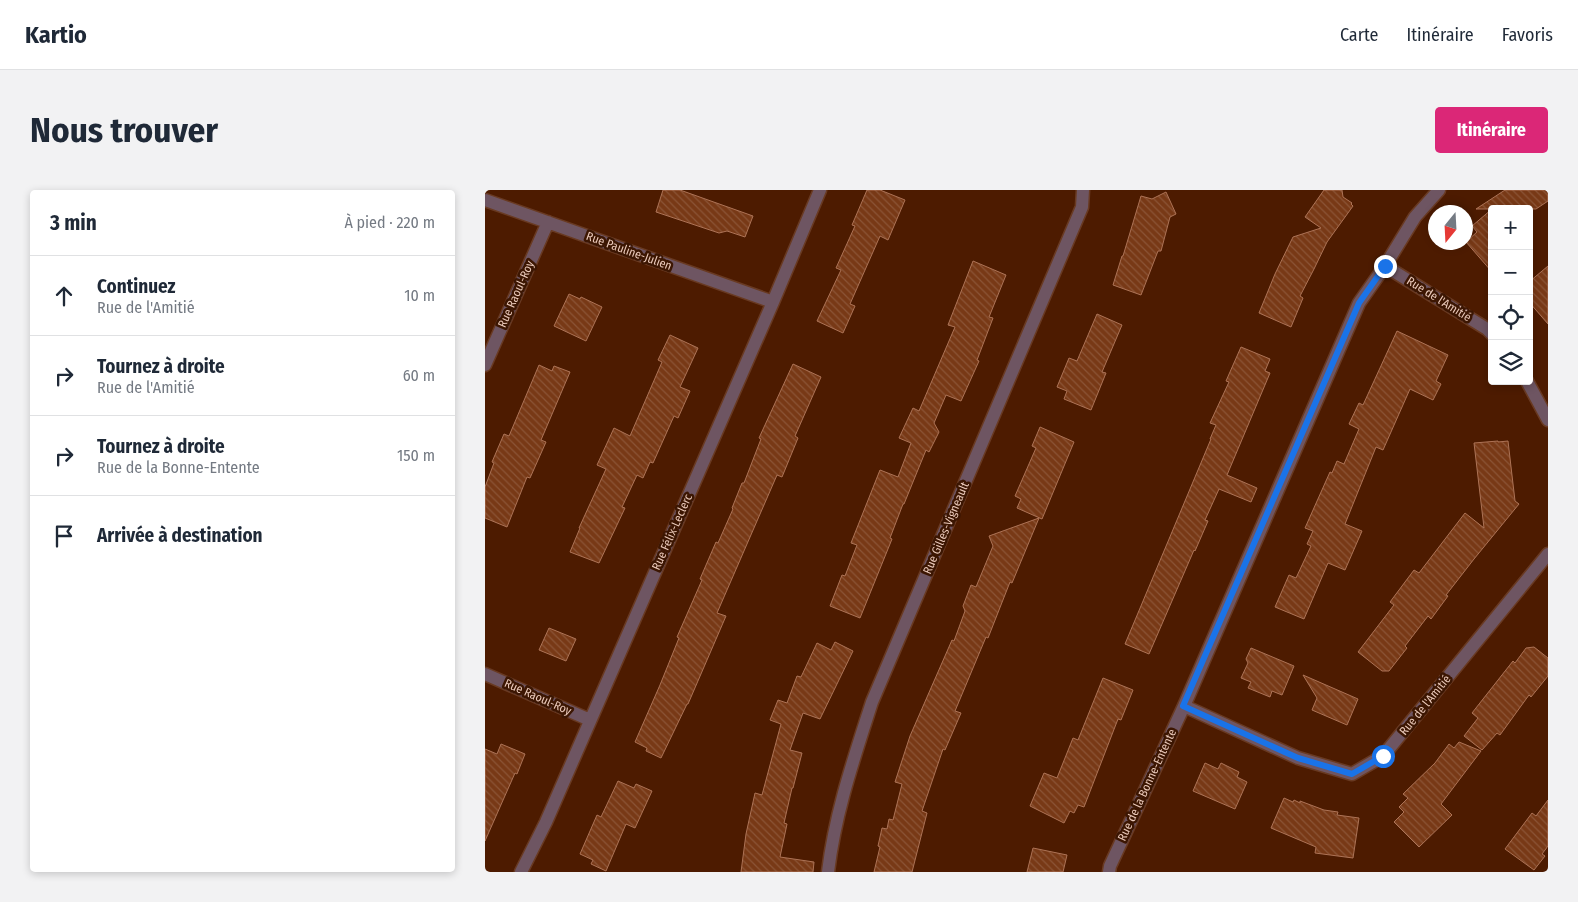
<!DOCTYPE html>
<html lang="fr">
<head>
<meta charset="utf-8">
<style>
  body { margin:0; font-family:"Fira Sans Condensed",sans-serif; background:#f2f2f3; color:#1f2937 }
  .controls { position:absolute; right:15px; top:15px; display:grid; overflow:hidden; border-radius:5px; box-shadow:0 2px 8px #0003 }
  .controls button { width:45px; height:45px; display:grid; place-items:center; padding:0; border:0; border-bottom:1px solid #e0e1e3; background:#fff; color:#1f2937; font:25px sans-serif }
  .compass { position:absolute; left:943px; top:15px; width:45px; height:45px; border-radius:50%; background:#fff; box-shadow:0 2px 8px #0003; rotate:198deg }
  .stop { position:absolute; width:15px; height:15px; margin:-11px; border:4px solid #1a73e8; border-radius:50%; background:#fff }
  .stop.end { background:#1a73e8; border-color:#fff; box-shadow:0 1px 5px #0008 }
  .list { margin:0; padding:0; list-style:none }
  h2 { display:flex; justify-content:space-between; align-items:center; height:65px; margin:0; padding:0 20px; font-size:21px }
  h2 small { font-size:16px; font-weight:400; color:#747a83 }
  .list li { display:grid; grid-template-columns:32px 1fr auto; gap:15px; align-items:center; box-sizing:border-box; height:80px; padding:0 20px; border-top:1px solid #e0e1e3 }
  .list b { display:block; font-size:19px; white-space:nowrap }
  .list p { margin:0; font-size:16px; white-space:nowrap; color:#747a83 }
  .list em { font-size:16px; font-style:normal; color:#747a83 }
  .icon { flex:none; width:28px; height:28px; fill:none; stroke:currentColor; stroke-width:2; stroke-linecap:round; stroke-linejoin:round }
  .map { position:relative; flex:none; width:1063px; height:682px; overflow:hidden; border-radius:5px }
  header { display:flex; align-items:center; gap:30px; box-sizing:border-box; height:70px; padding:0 25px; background:#fff; border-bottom:1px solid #e0e1e3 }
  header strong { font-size:24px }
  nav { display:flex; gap:28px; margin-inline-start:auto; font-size:18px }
  .intro { display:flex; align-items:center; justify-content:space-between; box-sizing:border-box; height:120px; padding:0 30px }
  h1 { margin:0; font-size:35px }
  .button { padding:12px 22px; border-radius:5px; background:#db2777; color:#fff; font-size:18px; font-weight:700 }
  main { display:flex; gap:30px; padding:0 30px }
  aside { flex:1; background:#fff; border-radius:5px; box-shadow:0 2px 8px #0003 }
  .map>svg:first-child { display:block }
  .building { fill:url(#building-back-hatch); stroke:#ad7356 }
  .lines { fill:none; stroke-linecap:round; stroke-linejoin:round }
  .minor-casing { stroke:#693a22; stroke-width:15 }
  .minor { stroke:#6e5562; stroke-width:12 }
  .route { stroke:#1a73e8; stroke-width:6 }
  .labels { text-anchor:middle; stroke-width:5; stroke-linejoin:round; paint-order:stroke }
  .street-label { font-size:12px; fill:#ebcabb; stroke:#3c1602 }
</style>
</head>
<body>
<header>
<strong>Kartio</strong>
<nav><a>Carte</a><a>Itinéraire</a><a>Favoris</a></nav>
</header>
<div class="intro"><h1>Nous trouver</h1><a class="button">Itinéraire</a></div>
<main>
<aside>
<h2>3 min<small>À pied · 220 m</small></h2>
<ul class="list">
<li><svg class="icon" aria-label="ahead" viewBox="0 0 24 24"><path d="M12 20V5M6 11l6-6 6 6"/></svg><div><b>Continuez</b><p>Rue de l'Amitié</p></div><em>10 m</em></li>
<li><svg class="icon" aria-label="right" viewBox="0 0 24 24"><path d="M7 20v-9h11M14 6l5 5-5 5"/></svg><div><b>Tournez à droite</b><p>Rue de l'Amitié</p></div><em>60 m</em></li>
<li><svg class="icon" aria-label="right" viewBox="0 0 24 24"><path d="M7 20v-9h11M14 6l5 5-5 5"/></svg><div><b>Tournez à droite</b><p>Rue de la Bonne-Entente</p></div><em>150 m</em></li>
<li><svg class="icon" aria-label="arrive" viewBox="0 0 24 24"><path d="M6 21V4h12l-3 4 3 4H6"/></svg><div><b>Arrivée à destination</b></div></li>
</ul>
</aside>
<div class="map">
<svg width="1063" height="682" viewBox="0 0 1063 682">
  <defs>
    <pattern id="building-back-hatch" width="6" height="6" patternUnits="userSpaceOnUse" patternTransform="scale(1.25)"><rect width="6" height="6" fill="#783916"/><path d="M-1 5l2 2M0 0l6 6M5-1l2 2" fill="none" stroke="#8b5436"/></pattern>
  </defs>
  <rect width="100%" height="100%" fill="#4d1b00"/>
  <!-- building -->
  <path class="building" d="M 178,0 L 195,0 L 268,26 L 260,47 L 242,41 L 234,43 L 171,22 Z
    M 382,0 L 395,0 L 420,10 L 403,50 L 395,46 L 365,114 L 370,116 L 358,143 L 332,131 L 356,80 L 351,78 L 370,36 L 367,35 Z
    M 839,0 L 857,0 L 858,7 L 867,13 L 866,14 L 868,16 L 842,52 L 829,79 L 815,106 L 818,108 L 806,137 L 774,123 L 790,84 L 808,47 L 836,38 L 820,27 Z
    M 1020,0 L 1063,0 L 1063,11 L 1051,19 L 991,19 Z
    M 681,2 L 691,24 L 685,27 L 676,61 L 673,61 L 656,105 L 628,95 L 637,66 L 638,66 L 656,6 L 667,9 Z
    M 1007,19 L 1007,82 L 981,52 L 992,42 L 987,36 Z
    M 488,71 L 521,85 L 504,127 L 508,128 L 492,170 L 494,171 L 476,211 L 461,205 L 449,233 L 454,242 L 444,262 L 441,260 L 419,314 L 418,314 L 405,348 L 407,349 L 375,428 L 345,416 L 357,385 L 360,386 L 372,355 L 366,353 L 395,280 L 413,287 L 426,253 L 414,248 L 428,218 L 434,221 L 470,137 L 463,135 Z
    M 1063,76 L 1063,134 L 1044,112 L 1044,92 Z
    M 84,104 L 95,109 L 96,107 L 117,117 L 101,151 L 69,136 Z
    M 612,124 L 637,135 L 617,182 L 621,183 L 606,220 L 579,209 L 582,201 L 572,197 L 584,168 L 592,171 Z
    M 912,141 L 963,165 L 951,191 L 956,194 L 948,210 L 925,199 L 898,260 L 891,257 L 860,334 L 877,341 L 860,380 L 843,373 L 819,429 L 790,417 L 804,385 L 811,388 L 826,356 L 822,354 L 828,341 L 820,338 L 845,282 L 847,283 L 852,271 L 859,274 L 874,239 L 864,234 L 874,213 L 878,215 Z
    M 185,145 L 213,158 L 195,197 L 205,201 L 193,228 L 189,226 L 168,273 L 165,272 L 158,288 L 152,285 L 137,317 L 140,318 L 114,373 L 85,362 L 95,338 L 94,338 L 121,279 L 112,275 L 129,238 L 145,246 L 177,172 L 173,170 Z
    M 756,157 L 785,169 L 780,181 L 785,183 L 742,285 L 772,298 L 766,312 L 734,299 L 720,330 L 723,331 L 710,361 L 709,360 L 664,464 L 640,454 L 726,249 L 725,249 L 731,235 L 725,233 L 744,192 L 741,191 Z
    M 308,174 L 336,187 L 310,246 L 313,248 L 297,287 L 292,285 L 232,423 L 241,426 L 203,514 L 202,514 L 176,568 L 161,561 L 162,558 L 150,552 L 175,495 L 194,448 L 192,447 L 217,390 L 215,389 L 231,352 L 233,353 L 248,319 L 247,318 L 257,293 L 259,293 L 276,249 L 274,248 Z
    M 54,175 L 67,181 L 69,176 L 85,182 L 56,250 L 61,252 L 45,288 L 42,287 L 22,337 L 0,328 L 0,297 L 9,273 L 7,272 L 19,244 L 24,246 Z
    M 555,237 L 589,252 L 557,329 L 532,318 L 536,309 L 530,306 L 551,258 L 547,256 Z
    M 1013,251 L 1013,252 L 1023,251 L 1030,311 L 1034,314 L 989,369 L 961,405 L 963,406 L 946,429 L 943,426 L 920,456 L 922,458 L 904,481 L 897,481 L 873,462 L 909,415 L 905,412 L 929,380 L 934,383 L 980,323 L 999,338 L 989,253 Z
    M 554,328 L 527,393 L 525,392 L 503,448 L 501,447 L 470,521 L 476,523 L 460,560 L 458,559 L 437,621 L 442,623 L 427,682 L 389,682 L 395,657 L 393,656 L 397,638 L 402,639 L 404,629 L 408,630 L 417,594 L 410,592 L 425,546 L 467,450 L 469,451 L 480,421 L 478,416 L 486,395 L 491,397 L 508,356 L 504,346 Z
    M 64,438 L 91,449 L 81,471 L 54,460 Z
    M 350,452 L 368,461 L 335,529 L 318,523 L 305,560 L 317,563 L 308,598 L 307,598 L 299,633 L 302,634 L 295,667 L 329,672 L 328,682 L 256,682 L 261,644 L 270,603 L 277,605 L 296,534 L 285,530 L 293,510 L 302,513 L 312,486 L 316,487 L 332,453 L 346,460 Z
    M 1049,457 L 1063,468 L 1063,486 L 1046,507 L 1044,505 L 1015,545 L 1012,543 L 997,560 L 979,546 L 993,528 L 987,523 L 1028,471 L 1030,473 L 1041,458 Z
    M 766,458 L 809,476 L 797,505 L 787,501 L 785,507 L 763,498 L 766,492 L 756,488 L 763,473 L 761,469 Z
    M 818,485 L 873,509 L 862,535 L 827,520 L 832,508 Z
    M 618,488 L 648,500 L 636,530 L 633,529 L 599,617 L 593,615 L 589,623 L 585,621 L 579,633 L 545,616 L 559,583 L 572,588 L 588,548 L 593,550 Z
    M 974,552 L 996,561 L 956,614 L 967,625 L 934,657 L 909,632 L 919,622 L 914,617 L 923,608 L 918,604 L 950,573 L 964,554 L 969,558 Z
    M 16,554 L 40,564 L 32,584 L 30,583 L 0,651 L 0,559 L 12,564 Z
    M 720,573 L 733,579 L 736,573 L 754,582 L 752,587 L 762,592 L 750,619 L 708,601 Z
    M 133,591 L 149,598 L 151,594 L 167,601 L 150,638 L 141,634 L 121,681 L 106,674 L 108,670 L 95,664 L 112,625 L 116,627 Z
    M 799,608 L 808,612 L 809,610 L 815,613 L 815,611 L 839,620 L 853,622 L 852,625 L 874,628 L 868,668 L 830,663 L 831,657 L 786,638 Z
    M 1063,610 L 1063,656 L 1057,664 L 1060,666 L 1049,680 L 1020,659 L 1047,623 L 1051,626 Z
    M 548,658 L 582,665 L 578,682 L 542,682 Z"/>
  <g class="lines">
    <!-- minor casing -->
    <g class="minor-casing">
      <path id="minor" d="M 0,10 L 288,112
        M 900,76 L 1002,139 L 1007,144
        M 0,175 L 63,32
        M 1042,191 L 1063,230
        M 0,484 L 105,530
        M 699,516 L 813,568 L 867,584 L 898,566 L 1063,364
        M 36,682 L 61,632 L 288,112 L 335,0
        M 343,682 C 350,623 369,568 387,512 L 597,17 L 598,0
        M 624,682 L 625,676 L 699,516 L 874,113 L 900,76 L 930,27 L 954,0"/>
    </g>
    <!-- minor -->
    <use href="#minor" class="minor"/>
  </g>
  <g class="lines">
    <!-- route -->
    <path class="route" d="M 898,566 L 867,584 L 813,568 L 698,516 L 874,113 L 900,76"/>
  </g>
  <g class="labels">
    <!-- street labels -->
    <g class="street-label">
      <text transform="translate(144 61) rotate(20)" y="4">Rue Pauline-Julien</text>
      <text transform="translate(31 104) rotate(-66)" y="4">Rue Raoul-Roy</text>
      <text transform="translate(954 109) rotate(32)" y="4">Rue de l'Amitié</text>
      <text transform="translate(461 338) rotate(-67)" y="4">Rue Gilles-Vigneault</text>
      <text transform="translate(187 342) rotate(-66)" y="4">Rue Félix-Leclerc</text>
      <text transform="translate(53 507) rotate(24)" y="4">Rue Raoul-Roy</text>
      <text transform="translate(940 515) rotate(-51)" y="4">Rue de l'Amitié</text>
      <text transform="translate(662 595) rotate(-65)" y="4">Rue de la Bonne-Entente</text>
    </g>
  </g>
</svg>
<div class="controls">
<button>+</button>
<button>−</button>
<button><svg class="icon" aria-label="locate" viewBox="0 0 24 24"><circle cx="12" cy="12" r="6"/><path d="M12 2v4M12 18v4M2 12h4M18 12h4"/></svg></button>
<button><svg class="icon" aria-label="layers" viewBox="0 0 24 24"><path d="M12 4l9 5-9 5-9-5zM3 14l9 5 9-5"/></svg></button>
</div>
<svg class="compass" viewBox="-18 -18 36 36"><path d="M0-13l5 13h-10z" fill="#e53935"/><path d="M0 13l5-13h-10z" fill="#747a83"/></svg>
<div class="stop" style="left:898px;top:566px"></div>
<div class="stop end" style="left:900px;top:76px"></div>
</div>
</main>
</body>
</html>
